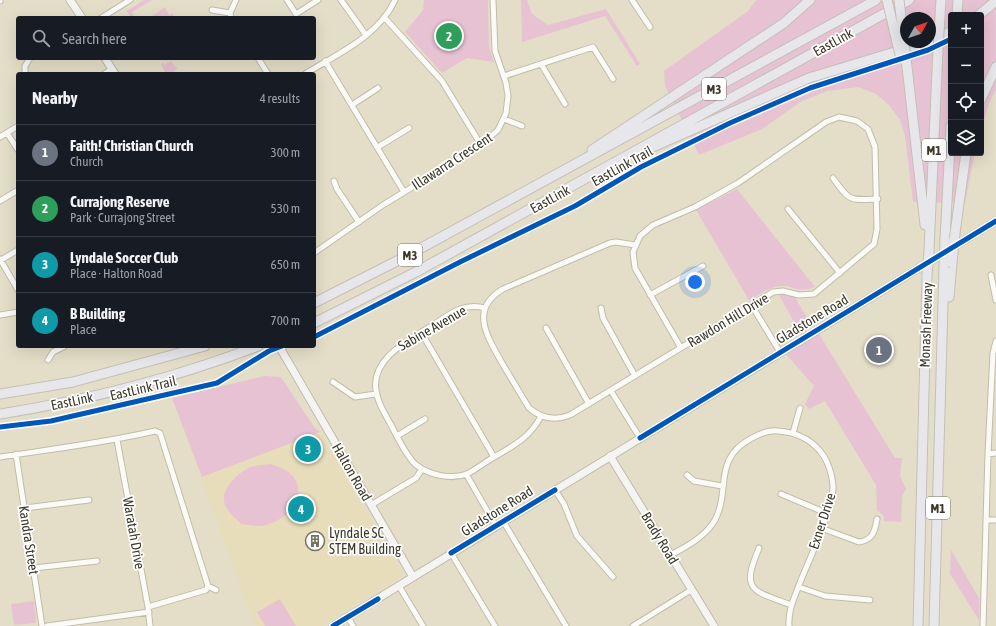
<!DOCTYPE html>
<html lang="en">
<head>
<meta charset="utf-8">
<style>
  body { margin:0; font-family:"Asap Condensed",sans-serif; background:#20242c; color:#f1f3f6 }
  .controls { position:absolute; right:12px; top:12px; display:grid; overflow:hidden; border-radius:4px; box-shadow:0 4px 16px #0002 }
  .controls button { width:36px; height:36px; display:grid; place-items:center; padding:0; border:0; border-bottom:1px solid #363941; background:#171b24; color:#f1f3f6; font:20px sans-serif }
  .compass { position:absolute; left:900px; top:12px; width:36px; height:36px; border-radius:50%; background:#171b24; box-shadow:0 4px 16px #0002; rotate:50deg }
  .you { position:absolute; left:695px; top:282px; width:14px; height:14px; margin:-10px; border:3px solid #fff; border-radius:50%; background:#1a73e8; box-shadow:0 0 0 6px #1a73e833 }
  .badge { display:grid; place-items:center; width:26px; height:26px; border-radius:50%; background:#777261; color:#fff; font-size:13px; font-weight:700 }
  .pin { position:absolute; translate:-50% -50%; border:2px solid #fff; box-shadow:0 1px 4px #0006 }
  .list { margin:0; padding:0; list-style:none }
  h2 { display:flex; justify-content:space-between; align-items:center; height:52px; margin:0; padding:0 16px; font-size:17px }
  h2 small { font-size:13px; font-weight:400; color:#9ea1a6 }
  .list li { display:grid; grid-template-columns:26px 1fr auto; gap:12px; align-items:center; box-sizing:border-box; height:56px; padding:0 16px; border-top:1px solid #363941 }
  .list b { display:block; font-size:15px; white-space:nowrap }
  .list p { margin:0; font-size:13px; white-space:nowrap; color:#9ea1a6 }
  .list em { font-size:13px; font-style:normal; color:#9ea1a6 }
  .icon { flex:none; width:22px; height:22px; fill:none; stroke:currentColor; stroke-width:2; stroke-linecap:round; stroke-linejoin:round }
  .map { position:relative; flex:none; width:996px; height:626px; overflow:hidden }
  .search { position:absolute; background:#171b24; box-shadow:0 4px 16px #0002; left:16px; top:16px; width:300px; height:44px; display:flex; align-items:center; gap:10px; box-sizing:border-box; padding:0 14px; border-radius:4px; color:#9ea1a6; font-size:15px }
  .panel { position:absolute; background:#171b24; box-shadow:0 4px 16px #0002; left:16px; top:72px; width:300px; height:276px; border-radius:4px }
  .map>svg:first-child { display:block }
  .built { fill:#e7ddba }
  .green { fill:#e7c2d3; fill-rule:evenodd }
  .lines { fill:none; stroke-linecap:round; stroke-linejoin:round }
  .minor-casing { stroke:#c1bcab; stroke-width:7 }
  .secondary-casing { stroke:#c1bcab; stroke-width:9 }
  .motorway-casing { stroke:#c4c0b5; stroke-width:11 }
  .minor { stroke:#fbfaf7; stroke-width:5 }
  .secondary { stroke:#f5f4f3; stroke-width:7 }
  .motorway { stroke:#e7e6eb; stroke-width:9 }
  .motorway-bridge-casing { stroke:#c4c0b5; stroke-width:11; stroke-linecap:butt }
  .motorway-bridge { stroke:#e7e6eb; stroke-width:9 }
  .cycleway-casing { stroke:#fff; stroke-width:8 }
  .cycleway { stroke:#0057b8; stroke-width:5 }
  .labels { text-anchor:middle; stroke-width:3.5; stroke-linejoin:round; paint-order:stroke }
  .shield { fill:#fff; stroke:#777469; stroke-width:1 }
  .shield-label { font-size:13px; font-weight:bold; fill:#3d3829 }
  .street-label { font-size:14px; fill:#3d3829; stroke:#fff }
  .poi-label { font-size:14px; fill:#3d3829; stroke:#fff; text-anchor:start }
</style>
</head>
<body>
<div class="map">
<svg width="996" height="626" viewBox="0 0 996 626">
  <rect width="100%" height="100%" fill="#e4dec8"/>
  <!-- built -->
  <path class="built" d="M 264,376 L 281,377 L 314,427 L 320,432 L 402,573 L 402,576 L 321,626 L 255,626 L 172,398 Z"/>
  <!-- green -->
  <path class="green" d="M 144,0 L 152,0 L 132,12 L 134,16 L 131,18 L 127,11 Z
    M 424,0 L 488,0 L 489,47 L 494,62 L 467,58 L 442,73 L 405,32 L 423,10 Z
    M 521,0 L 527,0 L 532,14 L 548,25 L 606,9 L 640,64 L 637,66 L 605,16 L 522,42 Z
    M 756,0 L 996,0 L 996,90 L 989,103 L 981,130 L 981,15 L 951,15 L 951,153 L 975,153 L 965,203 L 913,202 L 905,136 L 900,120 L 889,105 L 876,94 L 858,87 L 828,91 L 802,101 L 762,129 L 699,155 L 665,86 L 664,71 L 748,11 ZM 906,18 L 930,18 L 930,42 L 906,42 Z
    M 165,7 L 169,15 L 173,13 L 173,16 L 168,18 L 149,18 Z
    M 171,61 L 174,66 L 178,68 L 171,74 L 166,74 L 161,64 L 163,63 L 164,65 Z
    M 737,189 L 815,287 C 794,294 797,285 781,286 C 770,286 759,295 749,300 L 696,210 Z
    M 785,294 L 794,296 L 811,324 L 799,331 L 779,295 Z
    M 819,334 L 895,458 L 902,458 L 900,476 L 906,489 L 902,496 L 901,522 L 884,521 L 884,516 L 877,510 L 876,485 L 825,401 L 809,409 L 805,404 L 814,386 L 785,353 Z
    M 264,376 L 281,377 L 314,427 L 320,432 L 202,477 L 172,398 Z
    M 270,464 C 312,474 304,512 269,524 C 260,528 250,525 241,524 C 236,518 228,513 225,505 C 219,489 239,472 251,467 C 257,465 264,465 270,464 Z
    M 951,550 L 979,598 L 979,620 L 950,574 Z
    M 280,599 L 296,626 L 265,626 L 257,612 Z
    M 34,601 L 36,620 L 35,623 L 14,625 L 11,604 Z"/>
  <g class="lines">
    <!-- minor casing -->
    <g class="minor-casing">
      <path id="minor" d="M 287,0 L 296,14 L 318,0
        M 341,0 L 366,35
        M 632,0 L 650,27
        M 0,1 L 0,0
        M 212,10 L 230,13
        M 384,17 L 442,81 L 481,145
        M 101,18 L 130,0
        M 231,18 L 230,13 L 236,0
        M 258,58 L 268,74
        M 325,61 L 404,192
        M 541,64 L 565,104
        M 25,74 L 25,66 L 30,58
        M 104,74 L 112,69
        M 305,74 C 337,54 379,36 395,0
        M 504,76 L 593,47 L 613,79
        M 352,105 L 378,88
        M 504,119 L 522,126
        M 7,133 L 18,150
        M 0,137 L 18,126
        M 378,147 L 409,128
        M 833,178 C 850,202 849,200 878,199
        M 334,181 L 337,189 L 359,222
        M 0,201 L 18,190
        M 788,209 L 840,273
        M 635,245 L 616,242 L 610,243 L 503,289 C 469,309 487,336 502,363 C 511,378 520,393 529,408 C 542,419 555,421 570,415 L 773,292 L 783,291 L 799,295 L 814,294 L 874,244 L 877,229 L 875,147 L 868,129 L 857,121 L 839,117 L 826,122 L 738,183 L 695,207 L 653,225 L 640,236 L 633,252 L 635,268 L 681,348
        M 314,253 L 383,205 L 481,145 L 498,130 L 506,113 L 508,96 L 506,83 L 495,51 L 493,0
        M 0,259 L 18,290
        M 1,260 L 18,250
        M 991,275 L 996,300
        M 650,295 L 703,266
        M 752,306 L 780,352
        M 485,308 C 464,302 450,314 433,325 C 409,340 367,360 377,395 C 379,405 385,414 390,423 C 397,436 404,453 415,464 C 428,475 451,480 467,474 C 477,469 486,461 496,456 C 515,445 531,436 541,416
        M 601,308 L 603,318 L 635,376
        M 0,315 L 18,312
        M 546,328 L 589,404
        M 421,332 L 494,457
        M 48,360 L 53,352 L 65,346
        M 333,382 L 355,397 L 376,394
        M 611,391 L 640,438
        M 793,433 L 800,408
        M 397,436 L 425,419
        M 117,440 L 148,607 L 150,626
        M 16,454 L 42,626
        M 988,454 L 996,453
        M 0,457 C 52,449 104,443 155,431 L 160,433 L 208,586 L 206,590 L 148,607
        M 466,474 L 496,526
        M 687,475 L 694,481 L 722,486
        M 555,490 L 564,504 L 577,536 L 613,577
        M 781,494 L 826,513
        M 371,505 L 416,478 L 422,469
        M 25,508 L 89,500
        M 986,520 L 996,520
        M 503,521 L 566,626
        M 821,528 L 859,542 C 873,540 875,531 877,519
        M 759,548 C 741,591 751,590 791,605
        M 451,553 L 495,626
        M 670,555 C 687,547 706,536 715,520 C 731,489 712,459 752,438 C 759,434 770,430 778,431 C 794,432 809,438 820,451 C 828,460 833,477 833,488 C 831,514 809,560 799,585 C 794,599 788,610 789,626
        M 34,568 L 97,561
        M 208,586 L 216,590
        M 399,586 L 423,626
        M 799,587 L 825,596 L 870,600
        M 348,617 L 353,626
        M 47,626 L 149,612
        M 633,626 L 691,590
        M 983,626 L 988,454 L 993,353 L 996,341"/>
    </g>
    <!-- secondary casing -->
    <g class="secondary-casing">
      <path id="secondary" d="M 70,0 L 82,18
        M 105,58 L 115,74
        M 279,346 L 413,577
        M 610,456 L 714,626
        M 333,626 L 996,221"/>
    </g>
    <!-- motorway casing -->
    <g class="motorway-casing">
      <path id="motorway" d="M 957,15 L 958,0
        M 979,15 L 996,1
        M 932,40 L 951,32
        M 906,58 L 925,225
        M 981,99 L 996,67
        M 592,150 L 784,23 L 810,0
        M 644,151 L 809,78 L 928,42
        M 955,233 L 966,153
        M 945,239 L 951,126
        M 929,250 L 938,50
        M 949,297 L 952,263
        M 314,303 L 401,259 L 876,0
        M 314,323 L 416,272 L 909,0
        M 0,394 L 73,382 L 205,346
        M 0,414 C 88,400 175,378 258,346
        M 918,626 L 927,275
        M 934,626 L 944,268"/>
    </g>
    <!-- minor -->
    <use href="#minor" class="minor"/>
    <!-- secondary -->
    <use href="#secondary" class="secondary"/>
    <!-- motorway -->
    <use href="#motorway" class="motorway"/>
    <!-- motorway-bridge casing -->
    <g class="motorway-bridge-casing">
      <path id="motorway-bridge" d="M 887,0 L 901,59
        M 899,0 L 906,58
        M 938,50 L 941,0
        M 952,263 L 955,233
        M 944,268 L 945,239
        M 927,275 L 929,250"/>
    </g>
    <!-- motorway-bridge -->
    <use href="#motorway-bridge" class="motorway-bridge"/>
    <!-- cycleway casing -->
    <g class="cycleway-casing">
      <path id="cycleway" d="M 314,337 L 460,262 L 575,206 L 641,167 L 730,123 L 810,88 L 928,50 L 951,39
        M 0,427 L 51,421 L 217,383 L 269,351 L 282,346
        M 640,438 L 996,221
        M 451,553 L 555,490
        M 333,626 L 378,599"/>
    </g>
    <!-- cycleway -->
    <use href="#cycleway" class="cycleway"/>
  </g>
  <!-- icons -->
  <defs>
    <g id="building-ring" transform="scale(1)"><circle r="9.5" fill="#fff" stroke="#777261" stroke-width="1.5"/><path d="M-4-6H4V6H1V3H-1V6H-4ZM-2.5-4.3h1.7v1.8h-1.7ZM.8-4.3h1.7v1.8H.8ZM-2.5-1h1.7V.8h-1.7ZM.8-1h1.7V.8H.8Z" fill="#777261"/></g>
  </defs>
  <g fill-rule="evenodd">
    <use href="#building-ring" x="315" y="541"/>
  </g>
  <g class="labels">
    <!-- shield labels -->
    <g class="shield">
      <rect x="702" y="78" width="24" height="22" rx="3"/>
      <rect x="922" y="139" width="24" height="22" rx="3"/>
      <rect x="398" y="244" width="24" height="22" rx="3"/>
      <rect x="926" y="497" width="24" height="22" rx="3"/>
    </g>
    <g class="shield-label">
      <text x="714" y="94">M3</text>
      <text x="934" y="155">M1</text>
      <text x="410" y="260">M3</text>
      <text x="938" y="513">M1</text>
    </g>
    <!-- street labels -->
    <g class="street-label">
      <text transform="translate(833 42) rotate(-29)" y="5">EastLink</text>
      <text transform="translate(452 161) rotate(-33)" y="5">Illawarra Crescent</text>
      <text transform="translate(622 166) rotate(-29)" y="5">EastLink Trail</text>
      <text transform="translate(550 199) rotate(-29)" y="5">EastLink</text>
      <text transform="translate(812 319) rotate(-31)" y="5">Gladstone Road</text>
      <text transform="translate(728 320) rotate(-31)" y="5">Rawdon Hill Drive</text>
      <text transform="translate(926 325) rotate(-88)" y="5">Monash Freeway</text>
      <text transform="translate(432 328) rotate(-30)" y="5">Sabine Avenue</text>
      <text transform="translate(143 388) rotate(-13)" y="5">EastLink Trail</text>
      <text transform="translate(72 401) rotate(-12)" y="5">EastLink</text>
      <text transform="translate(352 472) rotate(60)" y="5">Halton Road</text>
      <text transform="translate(497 511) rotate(-32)" y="5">Gladstone Road</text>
      <text transform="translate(822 521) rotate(-72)" y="5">Exner Drive</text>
      <text transform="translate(134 533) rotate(80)" y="5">Waratah Drive</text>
      <text transform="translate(660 538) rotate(59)" y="5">Brady Road</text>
      <text transform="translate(29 540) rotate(81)" y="5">Kandra Street</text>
    </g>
    <!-- poi labels -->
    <g class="poi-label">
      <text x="329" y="538">Lyndale SC<tspan x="329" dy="16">STEM Building</tspan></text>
    </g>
  </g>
</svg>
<div class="controls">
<button>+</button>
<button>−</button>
<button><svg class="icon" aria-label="locate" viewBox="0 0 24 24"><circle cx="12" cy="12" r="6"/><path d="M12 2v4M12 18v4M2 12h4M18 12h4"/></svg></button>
<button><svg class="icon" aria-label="layers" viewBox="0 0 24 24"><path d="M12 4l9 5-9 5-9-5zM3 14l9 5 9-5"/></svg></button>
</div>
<svg class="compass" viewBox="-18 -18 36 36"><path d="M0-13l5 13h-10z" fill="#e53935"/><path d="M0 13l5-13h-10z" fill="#9ea1a6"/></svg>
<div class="you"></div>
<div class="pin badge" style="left:879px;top:350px;background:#6b7280">1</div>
<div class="pin badge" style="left:449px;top:36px;background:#2e9e5b">2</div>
<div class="pin badge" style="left:308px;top:449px;background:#0f9aa8">3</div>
<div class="pin badge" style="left:301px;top:509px;background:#0f9aa8">4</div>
<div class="search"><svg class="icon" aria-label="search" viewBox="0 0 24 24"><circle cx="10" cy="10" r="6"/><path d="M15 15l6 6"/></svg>Search here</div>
<section class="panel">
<h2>Nearby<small>4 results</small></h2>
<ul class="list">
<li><span class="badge" style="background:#6b7280">1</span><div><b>Faith! Christian Church</b><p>Church</p></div><em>300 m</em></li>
<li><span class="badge" style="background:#2e9e5b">2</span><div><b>Currajong Reserve</b><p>Park · Currajong Street</p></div><em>530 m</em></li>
<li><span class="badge" style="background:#0f9aa8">3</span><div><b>Lyndale Soccer Club</b><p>Place · Halton Road</p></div><em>650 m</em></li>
<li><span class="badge" style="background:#0f9aa8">4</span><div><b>B Building</b><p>Place</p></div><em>700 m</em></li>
</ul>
</section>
</div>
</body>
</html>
